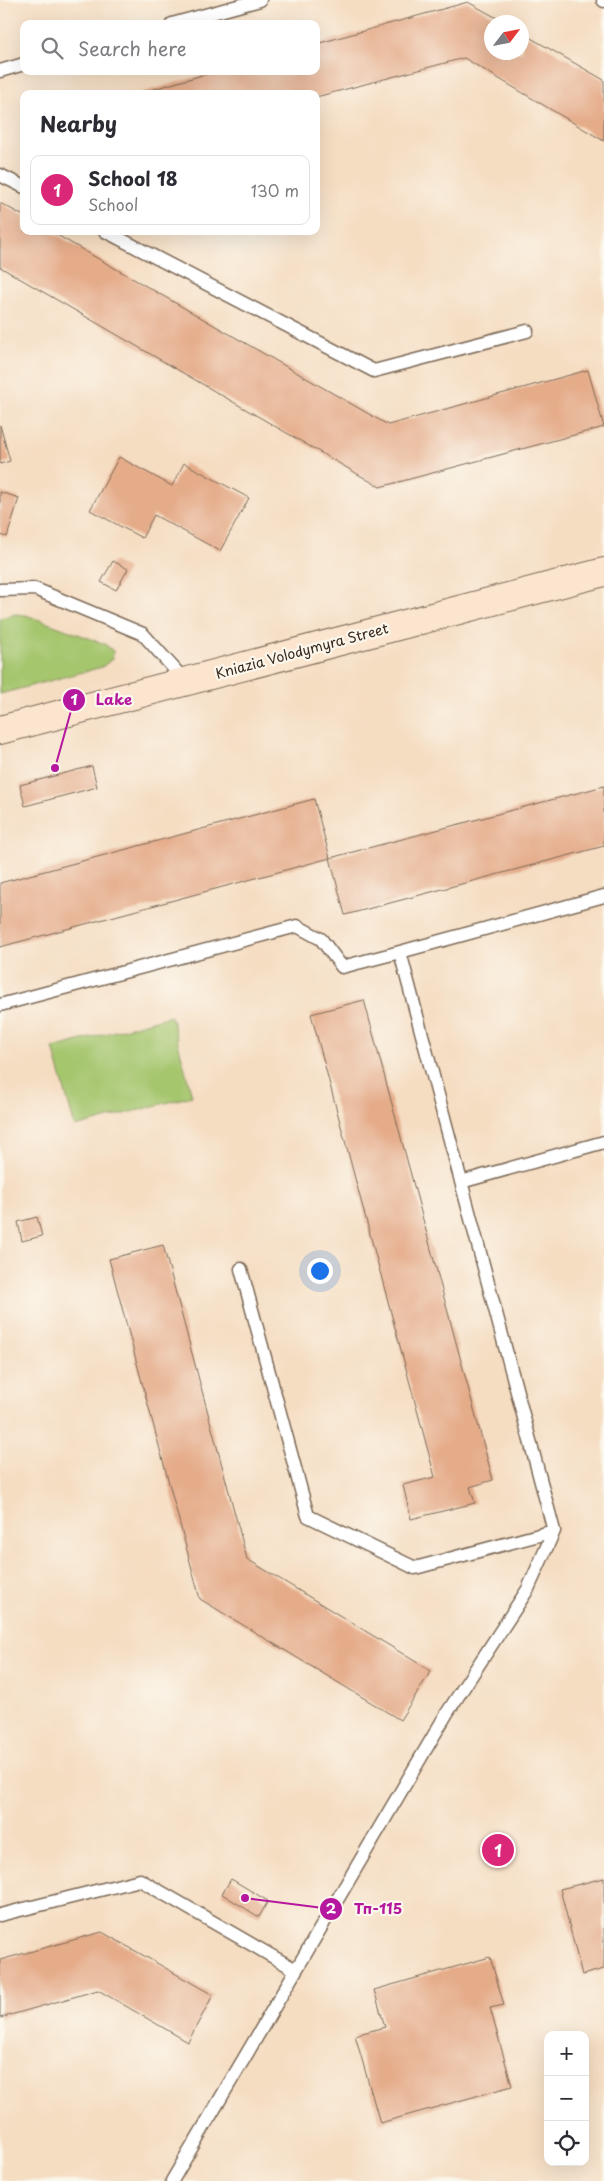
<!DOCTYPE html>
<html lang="en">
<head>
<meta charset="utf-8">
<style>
  body { margin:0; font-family:"Playpen Sans",sans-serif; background:#f2f2f3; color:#2b2b33 }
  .controls { position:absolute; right:15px; bottom:15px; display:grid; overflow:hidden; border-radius:10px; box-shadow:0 5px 20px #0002 }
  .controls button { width:45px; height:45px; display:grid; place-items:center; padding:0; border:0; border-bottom:1px solid #e1e1e2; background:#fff; color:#2b2b33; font:25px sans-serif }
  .compass { position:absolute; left:484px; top:15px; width:45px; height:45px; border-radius:50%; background:#fff; box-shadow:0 5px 20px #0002; rotate:58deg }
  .you { position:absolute; left:319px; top:1270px; width:18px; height:18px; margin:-12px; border:4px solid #fff; border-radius:50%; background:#1a73e8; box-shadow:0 0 0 8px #1a73e833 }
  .badge { display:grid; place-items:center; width:32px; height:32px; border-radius:50%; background:#db2777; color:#fff; font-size:16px; font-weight:700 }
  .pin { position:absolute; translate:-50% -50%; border:2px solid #fff; box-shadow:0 1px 5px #0006 }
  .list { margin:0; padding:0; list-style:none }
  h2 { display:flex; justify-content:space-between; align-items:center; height:65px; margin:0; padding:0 20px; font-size:21px }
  h2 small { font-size:16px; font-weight:400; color:#7c7c81 }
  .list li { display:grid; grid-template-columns:32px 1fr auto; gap:15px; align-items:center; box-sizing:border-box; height:70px; margin:0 10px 10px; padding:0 10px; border:1px solid #e1e1e2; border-radius:10px }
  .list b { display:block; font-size:19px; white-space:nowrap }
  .list p { margin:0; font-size:16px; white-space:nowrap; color:#7c7c81 }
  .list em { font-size:16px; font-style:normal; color:#7c7c81 }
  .icon { flex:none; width:28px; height:28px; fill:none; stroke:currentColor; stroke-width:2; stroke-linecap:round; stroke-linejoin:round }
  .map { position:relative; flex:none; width:604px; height:2181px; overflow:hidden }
  .search { position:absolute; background:#fff; box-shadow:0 5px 20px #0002; left:20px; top:20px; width:300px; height:55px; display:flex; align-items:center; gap:12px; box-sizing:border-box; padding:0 18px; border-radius:10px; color:#7c7c81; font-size:19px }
  .panel { position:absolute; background:#fff; box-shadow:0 5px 20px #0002; left:20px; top:90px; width:300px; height:145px; border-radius:10px }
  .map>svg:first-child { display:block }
  .green { fill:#a6c66e; stroke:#707846 }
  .building { fill:#e5ac8a }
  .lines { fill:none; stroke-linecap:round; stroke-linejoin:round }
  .lane-casing { stroke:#7c6957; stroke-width:15 }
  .secondary-casing { stroke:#7c6957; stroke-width:30 }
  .lane { stroke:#fff; stroke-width:12 }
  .secondary { stroke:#fbe5cf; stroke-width:28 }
  .labels { text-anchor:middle; stroke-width:4.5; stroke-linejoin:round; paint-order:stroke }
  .street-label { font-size:14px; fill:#3b2a1e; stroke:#fbf7ec }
  .leader { fill:none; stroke:#b5179e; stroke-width:2 }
  .callout-dot { fill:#b5179e; stroke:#fbf7ec; stroke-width:2 }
  .mark-label { font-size:15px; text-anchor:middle; font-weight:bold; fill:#fff }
  .callout-label { font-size:15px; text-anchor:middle; font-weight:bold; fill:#b5179e; stroke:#fbf7ec; stroke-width:4.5; stroke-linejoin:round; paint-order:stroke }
</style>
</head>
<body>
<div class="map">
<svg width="604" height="2181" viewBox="0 0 604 2181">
  <rect width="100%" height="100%" fill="#fbf7ec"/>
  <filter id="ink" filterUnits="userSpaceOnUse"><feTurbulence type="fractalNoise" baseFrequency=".02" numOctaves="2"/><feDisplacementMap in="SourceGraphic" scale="10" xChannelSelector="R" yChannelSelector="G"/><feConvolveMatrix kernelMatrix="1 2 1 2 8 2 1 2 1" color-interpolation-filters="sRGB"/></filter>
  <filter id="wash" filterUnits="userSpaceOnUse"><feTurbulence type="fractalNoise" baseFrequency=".0096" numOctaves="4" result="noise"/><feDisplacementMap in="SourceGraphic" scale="20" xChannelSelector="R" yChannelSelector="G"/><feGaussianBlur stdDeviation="1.12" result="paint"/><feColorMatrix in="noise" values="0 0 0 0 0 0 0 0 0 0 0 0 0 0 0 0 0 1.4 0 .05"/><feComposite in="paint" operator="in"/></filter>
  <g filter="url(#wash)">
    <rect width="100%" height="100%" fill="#f5ddc2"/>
    <!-- green -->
    <path class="green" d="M 15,614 L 26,615 L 105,644 L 113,651 L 112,659 L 102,667 L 0,694 L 0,618 Z
      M 171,1016 L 192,1096 L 75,1127 L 53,1048 Z"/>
    <g id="blocks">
      <!-- building -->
      <path class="building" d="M 468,2 L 504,22 L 492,22 L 492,52 L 522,52 L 522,33 L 604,80 L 604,141 L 464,58 L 316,97 L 316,94 L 137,94 L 216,71 L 316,71 L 316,44 Z
        M 0,203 L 24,216 L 24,231 L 50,231 L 388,425 L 588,370 L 604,427 L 380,487 L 0,267 Z
        M 0,425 L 10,461 L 0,464 Z
        M 119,457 L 172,486 L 184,463 L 249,498 L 220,551 L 154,515 L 142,538 L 90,510 Z
        M 0,492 L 19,498 L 7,537 L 0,535 Z
        M 113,561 L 128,569 L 116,590 L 101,582 Z
        M 92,766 L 97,787 L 25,806 L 20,785 Z
        M 604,786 L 604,846 L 345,915 L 330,858 Z
        M 314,799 L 330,858 L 0,947 L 0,883 Z
        M 364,1000 L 493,1480 L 470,1487 L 475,1503 L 411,1519 L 403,1485 L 435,1477 L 311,1014 Z
        M 37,1217 L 42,1236 L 22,1241 L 18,1222 Z
        M 163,1245 L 247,1559 L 431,1671 L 400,1720 L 200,1599 L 109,1259 Z
        M 604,1878 L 604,1969 L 582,1975 L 560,1889 Z
        M 231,1879 L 268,1901 L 259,1917 L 222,1894 Z
        M 102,1932 L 213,1995 L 188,2042 L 98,1990 L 0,2018 L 0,1960 Z
        M 490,1957 L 504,2005 L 490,2008 L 512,2086 L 380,2123 L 355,2035 L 385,2027 L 374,1990 Z"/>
    </g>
  </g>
  <g filter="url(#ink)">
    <use href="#blocks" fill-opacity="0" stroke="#7c6957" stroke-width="1"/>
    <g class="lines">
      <!-- lane casing -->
      <g class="lane-casing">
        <path id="lane" d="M 603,0 L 604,1
          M 172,24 L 260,0
          M 0,71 L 24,64
          M 0,175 L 24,187
          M 105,231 L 374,371 L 527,331
          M 0,590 L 35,589 L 143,634 L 186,682
          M 0,1005 L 297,926 L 321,939 L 342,967 L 400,952
          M 461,1182 L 604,1142
          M 241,1269 L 308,1516 L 415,1568 L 554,1531
          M 0,1915 L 140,1880 L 296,1970
          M 172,2181 L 447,1713 L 528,1589 L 554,1531 L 400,952 L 604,896"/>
      </g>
      <!-- secondary casing -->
      <g class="secondary-casing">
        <path id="secondary" d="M 0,730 L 604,572"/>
      </g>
      <!-- lane -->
      <use href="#lane" class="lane"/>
      <!-- secondary -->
      <use href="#secondary" class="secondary"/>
    </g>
  </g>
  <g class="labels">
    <!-- street labels -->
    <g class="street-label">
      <text transform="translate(302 651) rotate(-15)" y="5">Kniazia Volodymyra Street</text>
    </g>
  </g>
  <!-- callouts -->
  <path class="leader" d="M55 768L74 700M245 1898L331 1909"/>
  <g class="callout-dot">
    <circle cx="55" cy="768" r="5"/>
    <circle cx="245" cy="1898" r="5"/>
    <circle cx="74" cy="700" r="12"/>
    <circle cx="331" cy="1909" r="12"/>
  </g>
  <g class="mark-label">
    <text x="74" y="705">1</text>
    <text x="331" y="1914">2</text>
  </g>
  <g class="callout-label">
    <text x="114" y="705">Lake</text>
    <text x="378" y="1914">Тп-115</text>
  </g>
</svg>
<div class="controls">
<button>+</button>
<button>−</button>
<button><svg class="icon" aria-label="locate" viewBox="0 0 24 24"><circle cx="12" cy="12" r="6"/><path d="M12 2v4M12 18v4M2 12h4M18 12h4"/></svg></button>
</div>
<svg class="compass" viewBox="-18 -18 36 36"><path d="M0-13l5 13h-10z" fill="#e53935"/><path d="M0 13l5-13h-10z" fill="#7c7c81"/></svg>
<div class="you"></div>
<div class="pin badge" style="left:498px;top:1850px">1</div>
<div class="search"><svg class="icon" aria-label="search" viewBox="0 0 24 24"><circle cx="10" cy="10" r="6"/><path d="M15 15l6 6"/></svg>Search here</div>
<section class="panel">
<h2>Nearby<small></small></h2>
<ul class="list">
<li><span class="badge">1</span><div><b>School 18</b><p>School</p></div><em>130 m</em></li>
</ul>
</section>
</div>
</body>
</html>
